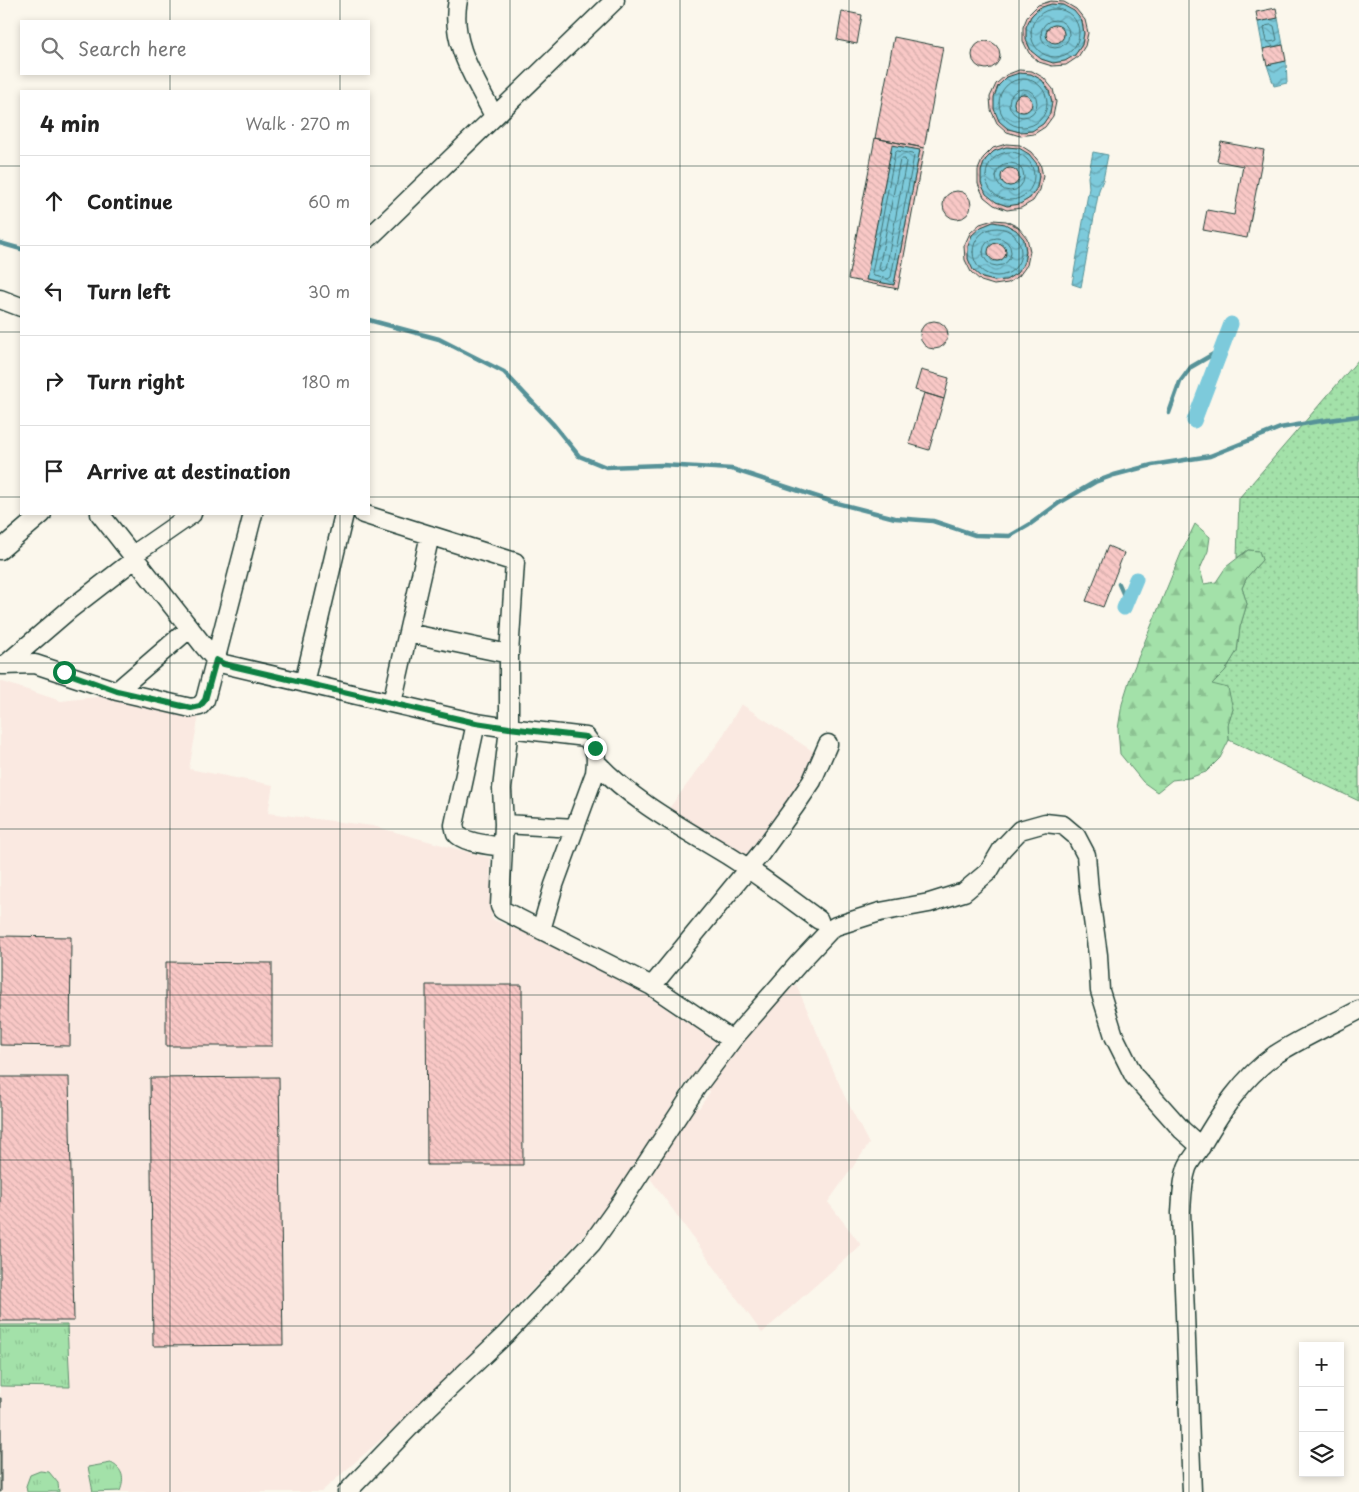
<!DOCTYPE html>
<html lang="en">
<head>
<meta charset="utf-8">
<style>
  body { margin:0; font-family:"Playpen Sans",sans-serif; background:#f6f6f6; color:#222 }
  .controls { position:absolute; right:15px; bottom:15px; display:grid; overflow:hidden; border-radius:0px; box-shadow:0 2px 8px #0003 }
  .controls button { width:45px; height:45px; display:grid; place-items:center; padding:0; border:0; border-bottom:1px solid #e0e0e0; background:#fff; color:#222; font:25px sans-serif }
  .stop { position:absolute; width:15px; height:15px; margin:-11px; border:4px solid #0b8043; border-radius:50%; background:#fff }
  .stop.end { background:#0b8043; border-color:#fff; box-shadow:0 1px 5px #0008 }
  .list { margin:0; padding:0; list-style:none }
  h2 { display:flex; justify-content:space-between; align-items:center; height:65px; margin:0; padding:0 20px; font-size:21px }
  h2 small { font-size:16px; font-weight:400; color:#767676 }
  .list li { display:grid; grid-template-columns:32px 1fr auto; gap:15px; align-items:center; box-sizing:border-box; height:90px; padding:0 20px; border-top:1px solid #e0e0e0 }
  .list b { display:block; font-size:19px; white-space:nowrap }
  .list em { font-size:16px; font-style:normal; color:#767676 }
  .icon { flex:none; width:28px; height:28px; fill:none; stroke:currentColor; stroke-width:2; stroke-linecap:round; stroke-linejoin:round }
  .map { position:relative; flex:none; width:1359px; height:1492px; overflow:hidden }
  .search { position:absolute; background:#fff; box-shadow:0 2px 8px #0003; left:20px; top:20px; width:350px; height:55px; display:flex; align-items:center; gap:12px; box-sizing:border-box; padding:0 18px; border-radius:0px; color:#767676; font-size:19px }
  .panel { position:absolute; background:#fff; box-shadow:0 2px 8px #0003; left:20px; top:90px; width:350px; height:425px; border-radius:0px }
  .map>svg:first-child { display:block }
  .built { fill:#fae9e1 }
  .grass { fill:url(#grass-dots); stroke:#618f6e }
  .forest { fill:url(#forest-firs); stroke:#618f6e }
  .park { fill:url(#park-tufts); stroke:#618f6e }
  .water { fill:url(#water-waves); stroke:#579298; fill-rule:evenodd }
  .lines { fill:none; stroke-linecap:round; stroke-linejoin:round }
  .shore { stroke:#457577; stroke-width:1 }
  .stream { stroke:#579298; stroke-width:4.5 }
  .canal { stroke:#7dcadb; stroke-width:15 }
  .building { fill:url(#building-back-hatch); stroke:#1f3d34; fill-rule:evenodd }
  .minor-casing { stroke:#1f3d34; stroke-width:21 }
  .minor { stroke:#fbf7ec; stroke-width:18 }
  .route { stroke:#0b8043; stroke-width:6 }
  .grid { fill:none; stroke:#1f3d34; stroke-width:1; stroke-opacity:0.55 }
</style>
</head>
<body>
<div class="map">
<svg width="1359" height="1492" viewBox="0 0 1359 1492">
  <defs>
    <pattern id="grass-dots" width="8" height="8" patternUnits="userSpaceOnUse" patternTransform="scale(1.25)"><rect width="8" height="8" fill="#a3e1a9"/><path d="M2 2h.1M6 6h.1" fill="none" stroke="#8cc292" stroke-width="1.8" stroke-linecap="round"/></pattern>
    <pattern id="forest-firs" width="22" height="20" patternUnits="userSpaceOnUse" patternTransform="scale(1.25)"><rect width="22" height="20" fill="#a3e1a9"/><path d="M5 1l3.5 6h-7zM16 11l3.5 6h-7z" fill="#8cc292"/></pattern>
    <pattern id="park-tufts" width="24" height="20" patternUnits="userSpaceOnUse" patternTransform="scale(1.25)"><rect width="24" height="20" fill="#a3e1a9"/><path d="M3 7l-1-3M5 7V3M7 7l1-3M15 17l-1-3M17 17v-4M19 17l1-3" fill="none" stroke="#8cc292"/></pattern>
    <pattern id="water-waves" width="16" height="10" patternUnits="userSpaceOnUse" patternTransform="scale(1.25)"><rect width="16" height="10" fill="#7dcadb"/><path d="M0 5q4-4 8 0t8 0" fill="none" stroke="#66a5b2"/></pattern>
    <pattern id="building-back-hatch" width="6" height="6" patternUnits="userSpaceOnUse" patternTransform="scale(1.25)"><rect width="6" height="6" fill="#f9c8c6"/><path d="M-1 5l2 2M0 0l6 6M5-1l2 2" fill="none" stroke="#d5adab"/></pattern>
  </defs>
  <rect width="100%" height="100%" fill="#fbf7ec"/>
  <filter id="ink" filterUnits="userSpaceOnUse"><feTurbulence type="fractalNoise" baseFrequency=".02" numOctaves="2"/><feDisplacementMap in="SourceGraphic" scale="10" xChannelSelector="R" yChannelSelector="G"/><feConvolveMatrix kernelMatrix="1 2 1 2 8 2 1 2 1" color-interpolation-filters="sRGB"/></filter>
  <g filter="url(#ink)">
    <!-- built -->
    <path class="built" d="M 0,681 L 61,701 L 105,696 L 199,715 L 189,769 L 273,785 L 268,813 L 373,826 L 490,858 L 492,919 L 541,940 L 631,985 L 718,1043 L 715,1052 L 685,1084 L 641,1157 L 596,1222 L 434,1393 L 321,1492 L 0,1492 Z
      M 741,704 L 817,754 L 803,786 L 743,859 L 667,811 L 721,739 Z
      M 796,984 L 844,1095 L 869,1144 L 828,1202 L 861,1245 L 762,1333 L 647,1174 L 690,1107 L 699,1108 L 710,1092 L 707,1084 L 737,1044 Z"/>
    <!-- grass -->
    <path class="grass" d="M 1359,359 L 1359,801 L 1229,740 L 1228,725 L 1233,709 L 1211,684 L 1225,671 L 1237,651 L 1240,627 L 1247,604 L 1242,588 L 1247,577 L 1262,560 L 1259,551 L 1248,550 L 1237,558 L 1239,498 Z"/>
    <!-- forest -->
    <path class="forest" d="M 1195,524 L 1210,537 L 1208,551 L 1200,569 L 1204,584 L 1216,582 L 1226,567 L 1248,550 L 1259,551 L 1262,560 L 1247,577 L 1242,588 L 1247,604 L 1240,627 L 1237,651 L 1225,671 L 1212,684 L 1228,688 L 1233,709 L 1228,725 L 1229,740 L 1220,758 L 1206,772 L 1189,778 L 1172,780 L 1157,792 L 1143,782 L 1120,754 L 1118,729 L 1122,704 L 1131,675 L 1182,551 Z"/>
    <!-- park -->
    <path class="park" d="M 0,1325 L 67,1325 L 70,1387 L 0,1386 Z
      M 111,1463 C 123,1469 125,1479 120,1491 L 93,1492 L 88,1467 Z
      M 40,1471 L 49,1472 L 58,1483 L 59,1492 L 27,1492 L 26,1486 L 30,1475 Z"/>
    <!-- water -->
    <path class="water" d="M 1051,4 C 1055,4 1059,4 1063,5 C 1099,14 1085,72 1047,61 C 1040,59 1033,55 1030,48 C 1019,26 1030,11 1051,4 ZM 1054,25 L 1061,27 C 1066,33 1065,39 1058,43 L 1051,42 L 1046,36 L 1047,29 Z
      M 1278,18 L 1283,45 L 1263,49 L 1258,22 Z
      M974 55a12 12 0 1 1 24 0a12 12 0 1 1-24 0Z
      M 1286,61 L 1287,83 L 1274,86 L 1267,65 Z
      M 1019,73 C 1023,74 1027,73 1030,74 C 1067,84 1052,142 1015,131 C 1009,129 1003,126 999,121 C 989,107 993,85 1008,77 C 1011,75 1015,74 1019,73 ZM 1022,94 L 1026,94 L 1031,99 L 1032,107 L 1026,112 L 1019,112 L 1014,105 L 1015,98 Z
      M 892,145 L 920,150 L 894,285 L 866,280 Z
      M 1006,147 C 1010,147 1014,147 1018,148 C 1054,157 1039,216 1002,204 C 996,203 990,199 986,194 C 976,181 981,159 995,151 C 998,149 1003,148 1006,147 ZM 1009,168 L 1016,170 L 1019,177 L 1017,184 L 1009,186 L 1003,183 C 999,176 1002,170 1009,168 Z
      M 1093,152 L 1108,155 L 1103,180 L 1099,190 L 1081,287 L 1072,284 L 1089,188 L 1088,177 Z
      M945 205a12 12 0 1 1 24 0a12 12 0 1 1-24 0Z
      M 993,222 C 997,223 1001,223 1004,223 C 1041,233 1026,291 989,280 C 983,278 977,275 973,270 C 963,256 967,234 982,226 C 985,225 990,224 993,222 ZM 996,243 L 1000,244 L 1005,249 L 1006,256 L 1000,261 L 992,261 L 988,255 L 989,247 Z
      M922 335a12 12 0 1 1 24 0a12 12 0 1 1-24 0Z"/>
    <g class="lines">
      <!-- shore -->
      <path class="shore" d="M1031 33a24 24 0 1 1 48 0a24 24 0 1 1-48 0Z
        M1041 34a14 14 0 1 1 28 0a14 14 0 1 1-28 0Z
        M 1272,25 L 1274,26 L 1277,40 L 1275,41 L 1269,42 L 1267,41 L 1264,28 L 1266,26 Z
        M999 103a24 24 0 1 1 48 0a24 24 0 1 1-48 0Z
        M1009 103a14 14 0 1 1 28 0a14 14 0 1 1-28 0Z
        M 898,151 L 912,154 L 914,156 L 891,277 L 888,279 L 874,276 L 872,273 L 895,153 Z
        M986 176a24 24 0 1 1 48 0a24 24 0 1 1-48 0Z
        M 902,159 L 905,159 L 906,162 L 886,269 L 883,271 L 880,270 L 879,268 L 900,160 Z
        M996 177a14 14 0 1 1 28 0a14 14 0 1 1-28 0Z
        M973 252a24 24 0 1 1 48 0a24 24 0 1 1-48 0Z
        M983 252a14 14 0 1 1 28 0a14 14 0 1 1-28 0Z"/>
      <!-- stream -->
      <path class="stream" d="M 0,243 L 21,249
        M 369,320 L 439,339 L 504,372 L 553,424 L 579,456 L 606,467 L 662,465 L 732,469 L 833,502 L 895,518 L 933,521 L 975,535 L 1010,536 L 1029,525 L 1059,503 L 1095,482 L 1114,475 L 1152,465 L 1210,456 L 1280,428 L 1314,422 L 1359,416
        M 1169,413 L 1180,382 L 1191,367 L 1222,349
        M 1119,584 L 1127,602"/>
      <!-- canal -->
      <path class="canal" d="M 1194,421 L 1231,324
        M 1124,608 L 1136,579"/>
    </g>
    <!-- building -->
    <path class="building" d="M 1051,1 L 1064,2 L 1076,9 L 1085,20 L 1088,33 L 1085,46 L 1078,57 L 1066,65 L 1052,66 L 1039,62 L 1029,53 L 1023,41 L 1023,27 L 1028,15 L 1038,5 ZM 1051,4 L 1063,5 L 1074,11 L 1082,21 L 1084,33 L 1082,45 L 1075,55 L 1065,61 L 1053,63 L 1041,59 L 1031,51 L 1026,40 L 1026,27 L 1031,16 L 1039,8 Z
      M 1276,8 L 1278,18 L 1258,22 L 1256,12 Z
      M 842,11 L 862,15 L 857,44 L 837,40 Z
      M1046 34a9 9 0 1 1 18 0a9 9 0 1 1-18 0Z
      M 894,37 L 943,47 L 924,148 L 875,138 Z
      M972 55a14 14 0 1 1 28 0a14 14 0 1 1-28 0Z
      M 1283,45 L 1286,61 L 1267,65 L 1263,49 Z
      M 1019,70 L 1032,71 L 1044,78 L 1053,89 L 1056,102 L 1053,116 L 1045,127 L 1034,134 L 1020,136 L 1007,132 L 997,123 L 991,110 L 990,97 L 996,84 L 1006,75 ZM 1019,73 L 1031,74 L 1042,80 L 1049,90 L 1052,102 L 1050,114 L 1043,124 L 1032,131 L 1020,132 L 1008,129 L 999,121 L 994,109 L 994,97 L 998,86 L 1007,77 Z
      M1014 103a9 9 0 1 1 18 0a9 9 0 1 1-18 0Z
      M 875,138 L 924,148 L 898,289 L 848,279 ZM 892,145 L 920,150 L 894,285 L 866,280 Z
      M 1221,142 L 1264,150 L 1247,238 L 1203,230 L 1207,210 L 1234,215 L 1243,166 L 1217,161 Z
      M 1006,144 L 1020,145 L 1031,152 L 1040,163 L 1043,176 L 1040,190 L 1033,201 L 1021,208 L 1007,210 L 994,205 L 984,197 L 978,184 L 978,170 L 983,158 L 993,148 ZM 1006,147 L 1019,148 L 1029,154 L 1037,164 L 1039,176 L 1037,188 L 1030,198 L 1020,204 L 1007,206 L 996,202 L 986,194 L 981,183 L 981,171 L 985,160 L 994,151 Z
      M1001 177a9 9 0 1 1 18 0a9 9 0 1 1-18 0Z
      M943 205a14 14 0 1 1 28 0a14 14 0 1 1-28 0Z
      M 993,220 L 1006,221 L 1018,227 L 1027,238 L 1030,251 L 1027,265 L 1019,276 L 1008,283 L 994,285 L 981,281 L 971,272 L 965,260 L 964,246 L 970,233 L 980,224 ZM 993,222 L 1005,224 L 1016,230 L 1024,239 L 1026,251 L 1024,264 L 1017,273 L 1006,280 L 994,281 L 982,278 L 973,270 L 968,259 L 968,246 L 972,235 L 981,227 Z
      M988 252a9 9 0 1 1 18 0a9 9 0 1 1-18 0Z
      M920 335a14 14 0 1 1 28 0a14 14 0 1 1-28 0Z
      M 921,370 L 949,378 L 944,399 L 915,390 Z
      M 924,393 L 944,399 L 929,450 L 909,444 Z
      M 1108,546 L 1124,553 L 1103,607 L 1086,601 Z
      M 0,936 L 71,937 L 70,1046 L 0,1045 Z
      M 166,962 L 272,963 L 272,1046 L 166,1046 Z
      M 426,985 L 522,985 L 523,1165 L 427,1165 Z
      M 0,1077 L 69,1077 L 74,1321 L 0,1321 Z
      M 279,1077 L 283,1345 L 153,1346 L 150,1078 Z
      M 0,1398 L 1,1398 L 1,1492 L 0,1492 Z"/>
    <g class="lines">
      <!-- minor casing -->
      <g class="minor-casing">
        <path id="minor" d="M 458,0 C 449,43 476,80 494,116
          M 369,238 L 615,0
          M 0,299 L 21,307
          M 100,514 L 203,645 L 216,660 L 224,664 L 476,723 L 509,728 L 586,737 C 597,751 597,756 595,773 L 554,885 L 541,930
          M 363,514 L 515,562 L 509,654 L 509,728 L 502,789 L 504,824 L 500,906 L 502,910 L 652,986 L 732,1040
          M 0,550 L 42,514
          M 133,555 L 192,514
          M 408,633 L 509,654
          M 1,665 L 5,665 L 69,610 L 135,559
          M 5,665 L 35,664 L 117,691 L 191,708 L 200,706 L 205,700 L 253,514
          M 304,683 L 344,514
          M 117,691 L 190,628
          M 392,703 L 430,535
          M 476,723 L 454,825 C 455,828 455,830 456,833 C 463,843 491,845 502,847
          M 596,762 C 634,803 685,829 732,858 C 762,877 790,899 819,920
          M 504,824 L 575,828
          M 652,986 L 761,853 L 795,806 L 812,781 L 828,744
          M 347,1492 L 428,1408 L 506,1334 L 592,1243 L 622,1201 L 696,1088 L 732,1040 L 799,963 L 831,929 L 836,926 L 880,912 L 929,903 L 964,892 L 989,871 L 1002,849 L 1020,830 L 1045,823 L 1063,825 L 1076,836 L 1086,855 L 1089,891 L 1098,955 L 1100,991 L 1114,1036 L 1134,1076 L 1182,1130 L 1201,1147
          M 1192,1492 L 1181,1213 C 1182,1198 1182,1182 1187,1168 C 1190,1160 1197,1153 1201,1146 C 1221,1112 1242,1078 1275,1055 C 1301,1038 1331,1025 1359,1010"/>
      </g>
      <!-- minor -->
      <use href="#minor" class="minor"/>
    </g>
  </g>
  <g class="lines" filter="url(#ink)">
    <!-- route -->
    <path class="route" d="M 64,672 L 117,691 L 191,708 L 200,706 L 205,700 L 216,660 L 224,664 L 476,723 L 509,728 L 586,737 L 595,748"/>
  </g>
  <!-- grid -->
  <path class="grid" d="M 170,0 L 170,21M 340,0 L 340,21M 510,0 L 510,1492M 680,0 L 680,1492M 849,0 L 849,1492M 1019,0 L 1019,1492M 1189,0 L 1189,1492M 170,74 L 170,91M 340,74 L 340,91M 0,166 L 21,166M 369,166 L 1359,166M 0,332 L 21,332M 369,332 L 1359,332M 0,497 L 21,497M 369,497 L 1359,497M 170,514 L 170,1492M 340,514 L 340,1492M 0,663 L 1359,663M 0,829 L 1359,829M 0,995 L 1359,995M 0,1160 L 1359,1160M 0,1326 L 1359,1326"/>
</svg>
<div class="controls">
<button>+</button>
<button>−</button>
<button><svg class="icon" aria-label="layers" viewBox="0 0 24 24"><path d="M12 4l9 5-9 5-9-5zM3 14l9 5 9-5"/></svg></button>
</div>
<div class="stop" style="left:64px;top:672px"></div>
<div class="stop end" style="left:595px;top:748px"></div>
<div class="search"><svg class="icon" aria-label="search" viewBox="0 0 24 24"><circle cx="10" cy="10" r="6"/><path d="M15 15l6 6"/></svg>Search here</div>
<section class="panel">
<h2>4 min<small>Walk · 270 m</small></h2>
<ul class="list">
<li><svg class="icon" aria-label="ahead" viewBox="0 0 24 24"><path d="M12 20V5M6 11l6-6 6 6"/></svg><div><b>Continue</b></div><em>60 m</em></li>
<li><svg class="icon" aria-label="left" viewBox="0 0 24 24"><path d="M17 20v-9H6M10 6l-5 5 5 5"/></svg><div><b>Turn left</b></div><em>30 m</em></li>
<li><svg class="icon" aria-label="right" viewBox="0 0 24 24"><path d="M7 20v-9h11M14 6l5 5-5 5"/></svg><div><b>Turn right</b></div><em>180 m</em></li>
<li><svg class="icon" aria-label="arrive" viewBox="0 0 24 24"><path d="M6 21V4h12l-3 4 3 4H6"/></svg><div><b>Arrive at destination</b></div></li>
</ul>
</section>
</div>
</body>
</html>
